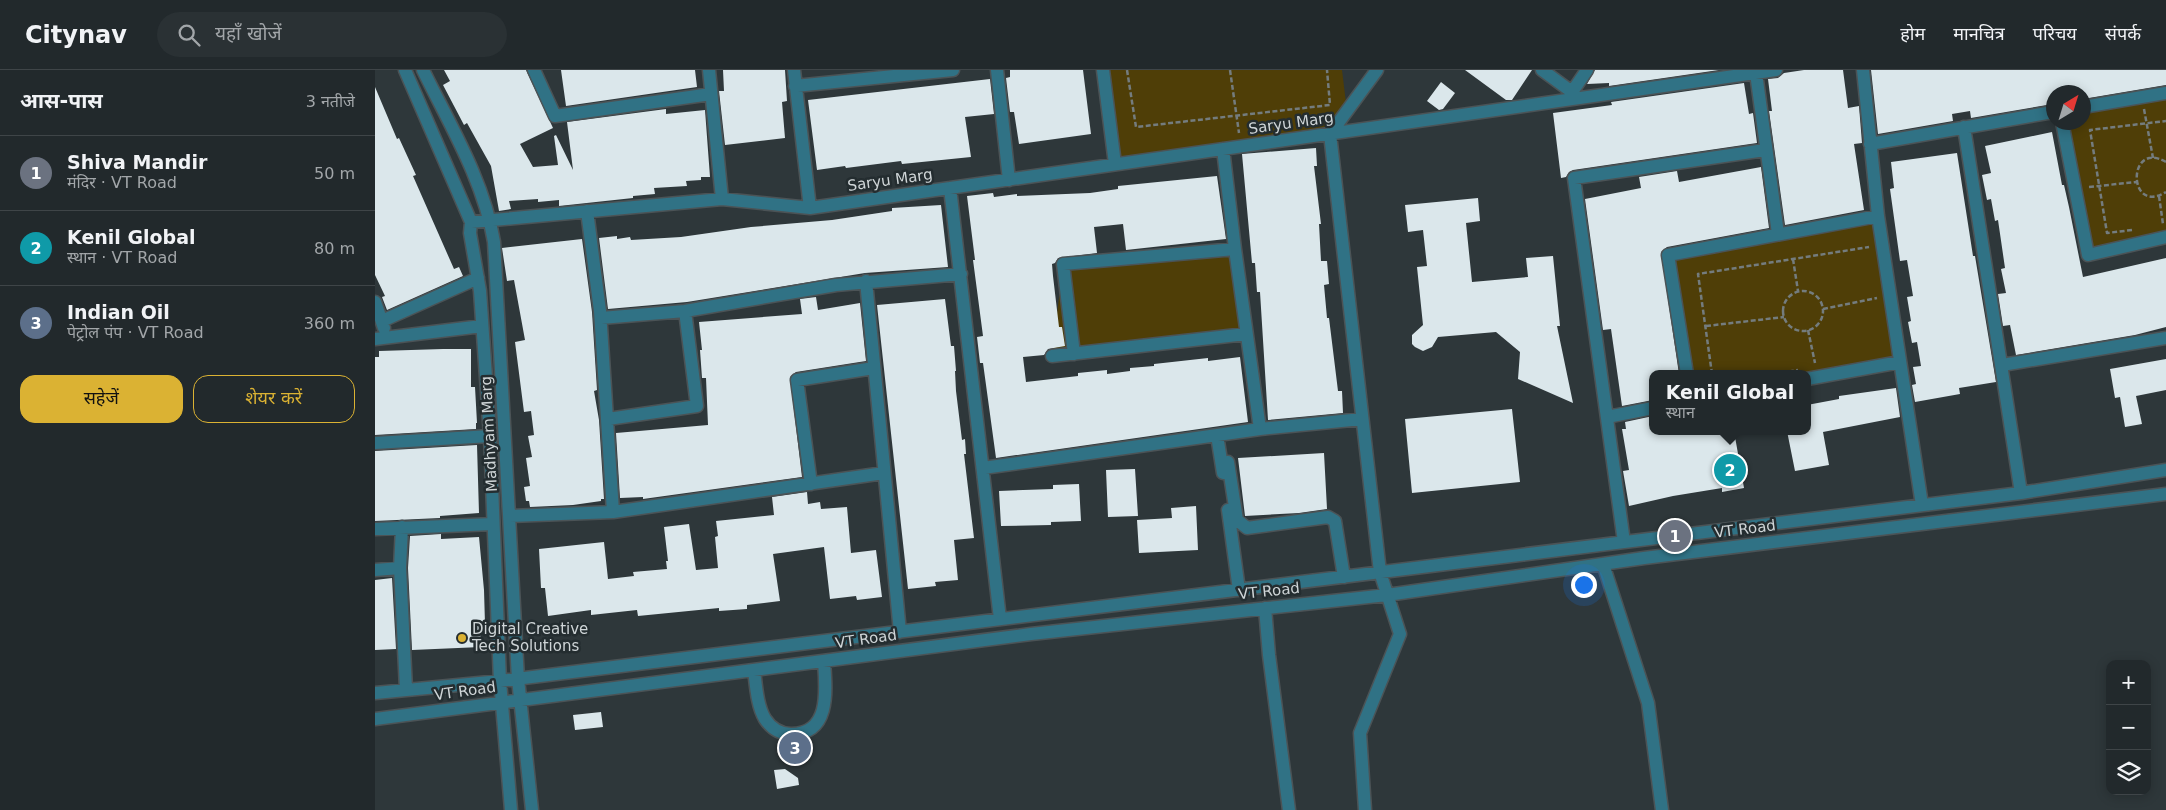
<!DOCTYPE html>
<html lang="hi">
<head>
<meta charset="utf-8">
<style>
  body { margin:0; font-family:"DejaVu Sans","Noto Sans Devanagari",sans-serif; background:#2a3134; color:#f1f3f6 }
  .controls { position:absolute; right:15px; bottom:15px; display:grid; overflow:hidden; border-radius:10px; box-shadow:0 2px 12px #0003 }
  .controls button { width:45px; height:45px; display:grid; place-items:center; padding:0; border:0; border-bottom:1px solid #3f4548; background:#22292c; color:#f1f3f6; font:25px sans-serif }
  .compass { position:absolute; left:1671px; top:15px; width:45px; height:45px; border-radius:50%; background:#22292c; box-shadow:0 2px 12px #0003; rotate:38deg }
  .you { position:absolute; left:1208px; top:514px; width:18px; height:18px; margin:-12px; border:4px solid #fff; border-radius:50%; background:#1a73e8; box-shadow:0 0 0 8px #1a73e833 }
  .badge { display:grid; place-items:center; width:32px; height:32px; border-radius:50%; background:#dbb233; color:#fff; font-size:16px; font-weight:700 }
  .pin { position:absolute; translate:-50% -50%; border:2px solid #fff; box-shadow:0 1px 5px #0006 }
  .popup { position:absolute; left:1274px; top:300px; width:162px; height:65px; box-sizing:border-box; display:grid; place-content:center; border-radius:10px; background:#22292c; filter:drop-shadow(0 1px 4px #0005); font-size:16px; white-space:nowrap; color:#a2a6a9 }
  .popup b { font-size:19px; color:#f1f3f6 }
  .popup::after { content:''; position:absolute; left:50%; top:100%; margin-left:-10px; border:10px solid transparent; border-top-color:#22292c }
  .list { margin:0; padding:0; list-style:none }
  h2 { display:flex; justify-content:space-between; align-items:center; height:65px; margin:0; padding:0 20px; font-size:21px }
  h2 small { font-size:16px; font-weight:400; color:#a2a6a9 }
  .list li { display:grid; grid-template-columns:32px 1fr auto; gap:15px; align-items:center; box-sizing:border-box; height:75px; padding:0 20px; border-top:1px solid #3f4548 }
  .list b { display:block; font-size:19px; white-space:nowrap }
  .list p { margin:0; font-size:16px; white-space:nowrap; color:#a2a6a9 }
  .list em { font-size:16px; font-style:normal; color:#a2a6a9 }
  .actions { display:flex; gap:10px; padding:15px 20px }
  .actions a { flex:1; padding:11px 0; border:1px solid #dbb233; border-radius:15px; text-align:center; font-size:18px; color:#dbb233 }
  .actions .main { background:#dbb233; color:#111 }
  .icon { flex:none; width:28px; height:28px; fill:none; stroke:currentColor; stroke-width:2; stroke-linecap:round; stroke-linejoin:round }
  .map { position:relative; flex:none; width:1791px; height:740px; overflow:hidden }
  header { display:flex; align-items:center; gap:30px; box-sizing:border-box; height:70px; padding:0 25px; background:#22292c; border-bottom:1px solid #3f4548 }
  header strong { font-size:24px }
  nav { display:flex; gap:28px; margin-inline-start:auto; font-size:18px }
  .search { width:350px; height:45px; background:#2a3134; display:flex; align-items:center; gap:12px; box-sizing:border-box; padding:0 18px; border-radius:28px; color:#a2a6a9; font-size:19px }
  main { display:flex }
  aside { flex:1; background:#22292c }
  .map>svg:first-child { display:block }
  .green { fill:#4f3e07 }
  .building { fill:#dbe7eb }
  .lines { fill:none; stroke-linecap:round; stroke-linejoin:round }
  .minor-casing { stroke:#4b5356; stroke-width:15 }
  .path { stroke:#747c7e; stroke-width:2.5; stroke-dasharray:5 2.5; stroke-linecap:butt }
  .minor { stroke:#307285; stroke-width:12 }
  .poi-dot { fill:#dbb233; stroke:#242d30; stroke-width:2 }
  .labels { text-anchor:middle; stroke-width:5; stroke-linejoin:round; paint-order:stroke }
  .street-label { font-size:15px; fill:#cfd5d7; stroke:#242d30 }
  .poi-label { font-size:15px; fill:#cfd5d7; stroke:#242d30; text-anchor:start }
</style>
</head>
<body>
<header>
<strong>Citynav</strong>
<div class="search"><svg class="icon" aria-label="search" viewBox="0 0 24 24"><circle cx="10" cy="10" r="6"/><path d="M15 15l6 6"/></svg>यहाँ खोजें</div>
<nav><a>होम</a><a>मानचित्र</a><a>परिचय</a><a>संपर्क</a></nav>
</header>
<main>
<aside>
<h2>आस-पास<small>3 नतीजे</small></h2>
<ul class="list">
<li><span class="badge" style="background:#6b7280">1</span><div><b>Shiva Mandir</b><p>मंदिर · VT Road</p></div><em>50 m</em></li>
<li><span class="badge" style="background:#0f9aa8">2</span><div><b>Kenil Global</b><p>स्थान · VT Road</p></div><em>80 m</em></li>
<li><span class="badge" style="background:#5c6f8a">3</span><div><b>Indian Oil</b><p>पेट्रोल पंप · VT Road</p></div><em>360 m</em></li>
</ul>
<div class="actions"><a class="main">सहेजें</a><a>शेयर करें</a></div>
</aside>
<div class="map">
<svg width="1791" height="740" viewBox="0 0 1791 740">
  <rect width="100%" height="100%" fill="#2e373a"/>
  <!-- green -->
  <path class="green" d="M 728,0 L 967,0 L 972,41 L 955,64 L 740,94 Z
    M 1791,24 L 1791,167 L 1713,185 L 1687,53 L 1708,52 L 1709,37 Z
    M 1503,146 L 1525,292 L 1432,304 L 1312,304 L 1293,185 Z
    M 860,179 L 871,264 L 677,286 L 688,194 Z"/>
  <!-- building -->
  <path class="building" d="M 69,0 L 151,0 L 178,58 L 145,74 L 158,97 L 183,95 L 179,66 L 181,65 L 198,100 L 192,52 L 291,39 L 291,44 L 330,40 L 335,107 L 326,107 L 326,110 L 311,111 L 312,116 L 279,118 L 280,124 L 258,126 L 258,128 L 184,136 L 184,130 L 163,132 L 163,129 L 134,131 L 136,139 L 124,141 L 116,96 L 92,53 L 89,55 L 68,15 L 75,11 Z
    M 186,0 L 320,0 L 322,17 L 191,36 Z
    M 348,0 L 410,0 L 412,31 L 407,32 L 410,68 L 350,75 L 344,21 L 349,21 Z
    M 635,0 L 708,0 L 716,64 L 644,74 L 639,42 L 635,42 L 631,8 L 635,7 Z
    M 1090,0 L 1157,0 L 1137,30 L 1131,30 Z
    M 1220,0 L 1344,0 L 1234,16 L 1234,13 L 1212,14 Z
    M 1429,0 L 1468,0 L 1473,38 L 1484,36 L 1487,73 L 1479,74 L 1489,140 L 1410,155 L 1394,41 L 1397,41 L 1393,9 L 1403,8 L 1409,3 Z
    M 1496,0 L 1791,0 L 1791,15 L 1708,29 L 1708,22 L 1678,22 L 1678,34 L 1596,48 L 1595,41 L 1577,44 L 1578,51 L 1503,64 Z
    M 615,9 L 619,44 L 590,47 L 596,87 L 527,94 L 526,91 L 471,98 L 470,96 L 442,100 L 433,30 Z
    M 1066,12 L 1080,23 L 1068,39 L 1064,40 L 1052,31 Z
    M 1369,13 L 1374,44 L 1378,43 L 1382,73 L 1198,100 L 1194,102 L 1191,107 L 1186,108 L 1178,43 L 1237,35 L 1236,32 Z
    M 0,17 L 22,69 L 24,68 L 41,105 L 38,106 L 79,199 L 84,197 L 88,206 L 12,240 L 7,227 L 10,226 L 0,205 Z
    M 1677,62 L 1687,115 L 1689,115 L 1694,137 L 1708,207 L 1791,188 L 1791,257 L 1760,265 L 1641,285 L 1635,255 L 1628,256 L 1623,224 L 1631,223 L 1626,199 L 1630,198 L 1623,150 L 1620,151 L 1616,129 L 1612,130 L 1607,105 L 1616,103 L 1610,76 Z
    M 941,78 L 942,96 L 939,96 L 946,154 L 944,154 L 946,191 L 952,191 L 954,214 L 949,215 L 952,248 L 954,248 L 963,321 L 967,321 L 968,343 L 893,350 L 885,222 L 882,222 L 880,193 L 877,193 L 867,84 Z
    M 1582,83 L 1598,186 L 1600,186 L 1621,312 L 1584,318 L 1585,324 L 1540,332 L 1537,315 L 1541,314 L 1538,297 L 1546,296 L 1542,272 L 1537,273 L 1533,252 L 1536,251 L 1532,227 L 1538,226 L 1532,190 L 1525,191 L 1515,119 L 1519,118 L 1516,92 Z
    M 1386,97 L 1394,158 L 1292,177 L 1286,182 L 1304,304 L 1278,304 L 1278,330 L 1247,336 L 1236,259 L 1228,260 L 1210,129 L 1266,118 L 1264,107 L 1302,101 L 1304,112 Z
    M 842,106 L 851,169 L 751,180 L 748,154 L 719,157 L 722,183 L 683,188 L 680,193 L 677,194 L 678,206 L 684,257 L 687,257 L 690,276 L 673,279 L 669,285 L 648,287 L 651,312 L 703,306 L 703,303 L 732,300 L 732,304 L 755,301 L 755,298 L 779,296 L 779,294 L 833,288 L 833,291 L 865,287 L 873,352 L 621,388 L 608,293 L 605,293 L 602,267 L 608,266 L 598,190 L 600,190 L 592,126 L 618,123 L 619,127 L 642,124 L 642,126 L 715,123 L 743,119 L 743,116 Z
    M 1103,128 L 1105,151 L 1091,153 L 1097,212 L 1153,207 L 1151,188 L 1178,186 L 1185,256 L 1182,256 L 1198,333 L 1143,309 L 1145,282 L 1121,262 L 1063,267 L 1057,277 L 1048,281 L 1040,277 L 1037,274 L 1037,265 L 1048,255 L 1042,197 L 1052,196 L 1048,160 L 1033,162 L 1030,135 Z
    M 566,135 L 573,197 L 490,203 L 312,232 L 233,239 L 224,168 L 242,166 L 242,169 L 255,167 L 256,170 L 306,167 L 376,157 L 457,150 L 517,141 L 517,138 Z
    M 207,169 L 217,242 L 222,320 L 219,321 L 224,350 L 229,429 L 226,429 L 226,431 L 198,435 L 155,437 L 154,431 L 151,431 L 149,417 L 155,416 L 151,388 L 157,387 L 153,366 L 159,365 L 156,341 L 149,342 L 140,272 L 150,270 L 139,210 L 132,211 L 127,178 Z
    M 441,227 L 443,240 L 485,233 L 491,291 L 421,302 L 415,307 L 427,407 L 268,429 L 268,427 L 245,428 L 241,363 L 333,355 L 331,308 L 327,308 L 325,280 L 327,280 L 324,252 L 427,244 L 425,229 Z
    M 570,229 L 576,276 L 579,276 L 581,301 L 580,301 L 581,321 L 587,370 L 590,369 L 591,384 L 589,384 L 599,468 L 579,470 L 583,510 L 560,512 L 561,516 L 533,519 L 502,235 Z
    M 68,279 L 96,279 L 96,317 L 100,317 L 102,353 L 101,353 L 101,359 L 0,365 L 0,287 L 4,287 L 4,281 Z
    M 1791,289 L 1791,320 L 1761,326 L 1767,354 L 1750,357 L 1745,327 L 1740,328 L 1735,299 Z
    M 1521,318 L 1525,347 L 1448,362 L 1454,395 L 1420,401 L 1412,361 L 1432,361 L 1432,335 L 1464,329 L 1464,326 Z
    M 1137,339 L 1145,412 L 1037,423 L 1030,349 Z
    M 1278,346 L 1278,361 L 1359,361 L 1369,418 L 1347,422 L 1347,418 L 1298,426 L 1254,436 L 1248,401 L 1254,400 L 1247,359 L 1251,359 L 1250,352 Z
    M 102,375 L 104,443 L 65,446 L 65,448 L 0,451 L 0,381 Z
    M 949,383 L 952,439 L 924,443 L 870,446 L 863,388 Z
    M 760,399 L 763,446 L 733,447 L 731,400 Z
    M 704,414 L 706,451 L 676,452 L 676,455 L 626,456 L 624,421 L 678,419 L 678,415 Z
    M 432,422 L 433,434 L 445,432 L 446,439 L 472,437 L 476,483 L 501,480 L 507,527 L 482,530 L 481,526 L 455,529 L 449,477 L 398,484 L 405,531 L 372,535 L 372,539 L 344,541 L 344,538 L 263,546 L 262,540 L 216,545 L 216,540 L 173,546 L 170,518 L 166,518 L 164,479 L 229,472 L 233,509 L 259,506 L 258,502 L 292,499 L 291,491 L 293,491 L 289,457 L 314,454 L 321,500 L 343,498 L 340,467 L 343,466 L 341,451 L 399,445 L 397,427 Z
    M 821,436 L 823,480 L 764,483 L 762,450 L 797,448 L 796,438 Z
    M 66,464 L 66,469 L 104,467 L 109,520 L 110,554 L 105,554 L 106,577 L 37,580 L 33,498 L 35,466 Z
    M 17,508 L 21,579 L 0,580 L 0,510 Z
    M 226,642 L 228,657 L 200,660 L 198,645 Z
    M 410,699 L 423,708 L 424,715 L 402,719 L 399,700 Z"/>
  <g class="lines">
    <!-- minor casing -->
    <g class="minor-casing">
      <path id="minor" d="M 30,0 L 96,152 L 95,163 L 105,221 L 115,366 L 125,611 L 136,740
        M 48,0 C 75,55 109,111 119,172 L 143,609 L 157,740
        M 159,0 L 180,46 L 336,24
        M 334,0 L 347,129
        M 419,0 L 435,138
        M 622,0 L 634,110
        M 728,0 L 740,94
        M 1167,0 L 1197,22 L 1202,28
        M 1488,0 L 1503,146 L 1547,435
        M 1381,3 L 1403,164
        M 420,16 L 578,0
        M 1197,22 L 1212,0
        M 1708,37 L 1791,23
        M 1687,52 L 1713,185 L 1791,167
        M 1589,57 L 1646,423
        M 1495,74 L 1678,42
        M 575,118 L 625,549
        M 96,152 L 347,129 L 435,138 L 1401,0
        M 491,211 L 525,562
        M 0,232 L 9,258
        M 226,248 L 310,241
        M 7,251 L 103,208
        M 0,269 L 107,256
        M 699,284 L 688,194 L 860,179
        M 677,286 L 871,264
        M 1627,295 L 1791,268
        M 1312,304 L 1293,185 L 1503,146
        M 1432,309 L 1525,292
        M 1232,347 L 1278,338
        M 233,349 L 322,336 L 310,241 L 461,215 L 586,204
        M 885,359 L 987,349
        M 842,365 L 848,403
        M 0,373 L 115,366
        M 853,392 L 862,450 L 872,458 L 953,447 L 960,451 L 969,507
        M 608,398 L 885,359 L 860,179 L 848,79
        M 436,414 L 422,310 L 499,298
        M 853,440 L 864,520
        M 238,442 L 509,403
        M 135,446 L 238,442 L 225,241 L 212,141
        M 27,457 L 25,498 L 31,619
        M 0,459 L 118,454
        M 1249,472 L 1199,108 L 1390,80
        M 1228,494 L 1273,633 L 1287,740
        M 0,500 L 25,498
        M 890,538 L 894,585 L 914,740
        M 379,600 C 381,615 382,636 390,649 C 396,658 405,664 416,664 C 456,664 451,620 449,591
        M 0,623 L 125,611 L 1646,423 L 1791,400
        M 0,649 L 656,564 L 1012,525 L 1269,488 L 1791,424
        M 990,740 L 985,663 L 1025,564 L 1005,502 L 955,64 L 1002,0"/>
    </g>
    <!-- path -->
    <path class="path" d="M 752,0 L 761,57 L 955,35 L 952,0
      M 855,0 L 864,63
      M 1769,39 L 1778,88
      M 1791,92 C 1752,69 1752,146 1791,122
      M 1714,117 L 1761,112
      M 1784,126 L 1788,154
      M 1757,160 L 1732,163 L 1715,60 L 1791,51
      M 1418,189 L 1423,221
      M1408 241a20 20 0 1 1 40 0a20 20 0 1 1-40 0Z
      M 1448,239 L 1502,228
      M 1331,256 L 1409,247
      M 1433,260 L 1440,293
      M 1337,304 L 1323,204 L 1494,177
      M 1399,304 L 1423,300"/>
    <!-- minor -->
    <use href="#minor" class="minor"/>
  </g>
  <!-- markers -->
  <circle class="poi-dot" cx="87" cy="568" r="5"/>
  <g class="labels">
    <!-- street labels -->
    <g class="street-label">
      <text transform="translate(916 53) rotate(-8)" y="5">Saryu Marg</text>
      <text transform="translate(515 110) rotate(-8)" y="5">Saryu Marg</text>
      <text transform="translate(114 364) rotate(-93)" y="5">Madhyam Marg</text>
      <text transform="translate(1370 459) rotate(-7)" y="5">VT Road</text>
      <text transform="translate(894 521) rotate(-6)" y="5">VT Road</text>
      <text transform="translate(491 569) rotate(-8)" y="5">VT Road</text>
      <text transform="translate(90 621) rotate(-8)" y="5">VT Road</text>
    </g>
    <!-- poi labels -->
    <g class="poi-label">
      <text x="97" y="564">Digital Creative<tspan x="97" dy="17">Tech Solutions</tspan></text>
    </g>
  </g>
</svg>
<div class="controls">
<button>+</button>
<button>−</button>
<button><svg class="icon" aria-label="layers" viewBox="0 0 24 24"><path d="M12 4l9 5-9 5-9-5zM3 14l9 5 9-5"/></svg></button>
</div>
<svg class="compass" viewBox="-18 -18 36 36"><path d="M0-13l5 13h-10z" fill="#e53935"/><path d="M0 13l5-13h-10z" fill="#a2a6a9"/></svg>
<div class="you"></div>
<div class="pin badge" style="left:1300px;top:466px;background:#6b7280">1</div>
<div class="pin badge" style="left:1355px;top:400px;background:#0f9aa8">2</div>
<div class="popup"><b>Kenil Global</b>स्थान</div>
<div class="pin badge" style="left:420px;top:678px;background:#5c6f8a">3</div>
</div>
</main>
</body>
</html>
